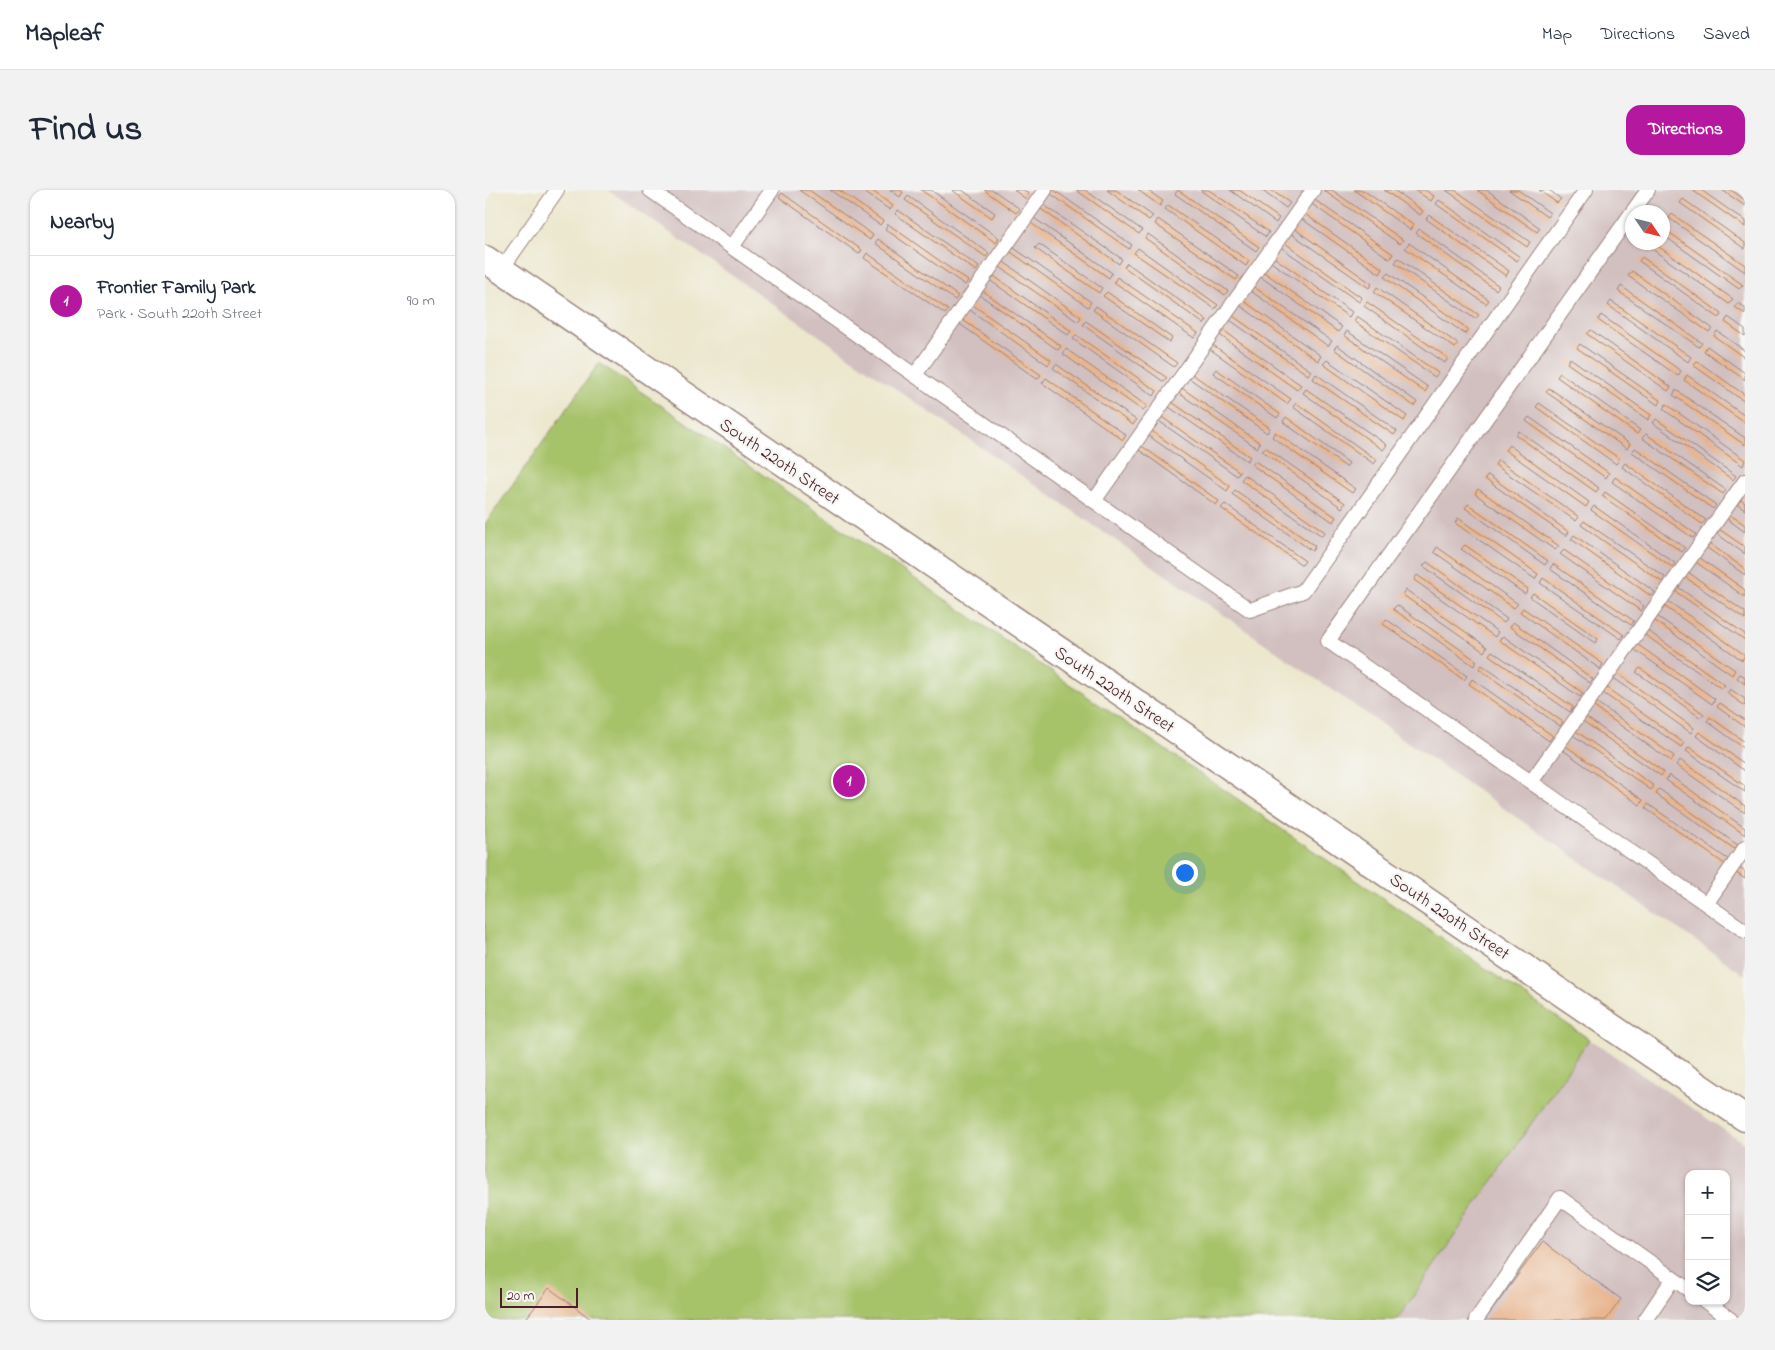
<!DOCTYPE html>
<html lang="en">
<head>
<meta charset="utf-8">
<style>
  body { margin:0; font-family:"Indie Flower",sans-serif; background:#f2f2f3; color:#1f2937 }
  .controls { position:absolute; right:15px; bottom:15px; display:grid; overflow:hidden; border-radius:10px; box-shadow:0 1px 4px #0004 }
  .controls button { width:45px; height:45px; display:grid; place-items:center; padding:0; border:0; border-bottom:1px solid #e0e1e3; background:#fff; color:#1f2937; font:25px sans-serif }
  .compass { position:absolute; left:1140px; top:15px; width:45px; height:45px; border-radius:50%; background:#fff; box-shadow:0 1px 4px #0004; rotate:125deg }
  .scale { position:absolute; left:15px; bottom:12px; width:78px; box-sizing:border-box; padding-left:5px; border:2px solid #4a1f2b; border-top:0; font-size:14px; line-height:18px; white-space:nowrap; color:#4a1f2b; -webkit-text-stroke:4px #f6f6f2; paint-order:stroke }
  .you { position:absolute; left:699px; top:682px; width:18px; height:18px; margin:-12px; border:4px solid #fff; border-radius:50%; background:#1a73e8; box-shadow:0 0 0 8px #1a73e833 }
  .badge { display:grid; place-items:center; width:32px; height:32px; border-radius:50%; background:#b5179e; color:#fff; font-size:16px; font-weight:700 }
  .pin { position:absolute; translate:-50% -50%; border:2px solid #fff; box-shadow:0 1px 5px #0006 }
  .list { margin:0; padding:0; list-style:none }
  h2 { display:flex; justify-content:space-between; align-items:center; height:65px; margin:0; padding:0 20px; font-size:21px }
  h2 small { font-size:16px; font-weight:400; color:#747a83 }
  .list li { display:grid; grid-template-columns:32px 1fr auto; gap:15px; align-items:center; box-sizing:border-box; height:90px; padding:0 20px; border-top:1px solid #e0e1e3 }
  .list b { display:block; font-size:19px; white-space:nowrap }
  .list p { margin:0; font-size:16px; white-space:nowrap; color:#747a83 }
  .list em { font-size:16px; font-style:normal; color:#747a83 }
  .icon { flex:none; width:28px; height:28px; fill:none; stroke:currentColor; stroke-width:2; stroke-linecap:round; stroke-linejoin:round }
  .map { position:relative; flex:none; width:1260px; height:1130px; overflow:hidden; border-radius:15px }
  header { display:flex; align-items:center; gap:30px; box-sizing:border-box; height:70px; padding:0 25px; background:#fff; border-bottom:1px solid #e0e1e3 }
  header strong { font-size:24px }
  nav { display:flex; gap:28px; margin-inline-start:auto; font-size:18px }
  .intro { display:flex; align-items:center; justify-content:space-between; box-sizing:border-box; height:120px; padding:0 30px }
  h1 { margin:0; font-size:35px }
  .button { padding:12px 22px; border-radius:15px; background:#b5179e; color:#fff; font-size:18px; font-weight:700 }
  main { display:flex; gap:30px; padding:0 30px }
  aside { flex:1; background:#fff; border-radius:15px; box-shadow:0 1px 4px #0004 }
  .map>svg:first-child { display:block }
  .industrial { fill:#d2bfc0; fill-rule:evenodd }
  .green { fill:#a7c36a; stroke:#78714a }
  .building { fill:#e9b58f }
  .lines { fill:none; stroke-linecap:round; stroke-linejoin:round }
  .lane-casing { stroke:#9b837c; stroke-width:16 }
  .street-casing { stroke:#9b837c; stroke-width:29 }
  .lane { stroke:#fff; stroke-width:14 }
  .street { stroke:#fff; stroke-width:26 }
  .labels { text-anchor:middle; stroke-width:4.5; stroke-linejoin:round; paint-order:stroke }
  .street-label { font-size:18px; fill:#4a1f2b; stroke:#f6f6f2 }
</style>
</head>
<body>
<header>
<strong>Mapleaf</strong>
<nav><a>Map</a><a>Directions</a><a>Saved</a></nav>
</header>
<div class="intro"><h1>Find us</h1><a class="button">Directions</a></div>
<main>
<aside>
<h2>Nearby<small></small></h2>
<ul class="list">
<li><span class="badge">1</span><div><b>Frontier Family Park</b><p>Park · South 220th Street</p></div><em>90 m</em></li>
</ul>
</aside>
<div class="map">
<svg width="1260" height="1130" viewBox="0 0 1260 1130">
  <rect width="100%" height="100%" fill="#f6f6f2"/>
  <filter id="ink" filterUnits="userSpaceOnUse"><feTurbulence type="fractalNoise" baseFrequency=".02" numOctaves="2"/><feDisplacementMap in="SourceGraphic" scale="10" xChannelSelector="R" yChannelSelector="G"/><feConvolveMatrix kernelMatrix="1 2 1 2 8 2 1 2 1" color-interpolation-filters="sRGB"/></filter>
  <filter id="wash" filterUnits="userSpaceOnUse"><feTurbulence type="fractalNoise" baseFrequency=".0096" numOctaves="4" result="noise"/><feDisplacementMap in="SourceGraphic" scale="20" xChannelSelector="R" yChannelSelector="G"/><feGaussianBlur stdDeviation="1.12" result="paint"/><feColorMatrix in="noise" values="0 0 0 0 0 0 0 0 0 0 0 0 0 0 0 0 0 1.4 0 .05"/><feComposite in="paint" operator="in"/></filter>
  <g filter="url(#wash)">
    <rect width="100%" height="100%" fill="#ece7cd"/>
    <!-- industrial -->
    <path class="industrial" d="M 123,0 L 1260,0 L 1260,785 ZM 1148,22 L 1178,22 L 1178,52 L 1148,52 Z
      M 1104,849 L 1260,954 L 1260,1130 L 912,1130 ZM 1204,984 L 1241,984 L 1241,1111 L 1204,1111 Z"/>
    <!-- green -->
    <path class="green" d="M 114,173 L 1104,849 L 912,1130 L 0,1130 L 0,334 Z"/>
    <g id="blocks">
      <!-- building -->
      <path class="building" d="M 314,0 L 324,0 L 388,45 L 385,50 Z
        M 345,0 L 354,0 L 398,31 L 395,35 Z
        M 376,0 L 386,0 L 408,16 L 405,20 Z
        M 405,0 L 415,0 L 418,2 L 415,7 Z
        M 436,0 L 446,0 L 514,48 L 511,53 Z
        M 467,0 L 477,0 L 510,23 L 507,28 Z
        M 499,0 L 508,0 L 535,19 L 531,23 Z
        M 529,0 L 538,0 L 544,4 L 541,9 Z
        M 565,0 L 569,0 L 647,55 L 644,59 L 563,2 Z
        M 591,0 L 600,0 L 657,40 L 654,44 Z
        M 622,0 L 631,0 L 668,26 L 664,30 Z
        M 653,0 L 662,0 L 678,11 L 675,16 Z
        M 693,0 L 774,57 L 771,61 L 690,4 Z
        M 715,0 L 724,0 L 784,42 L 781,47 Z
        M 745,0 L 754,0 L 794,28 L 791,33 Z
        M 776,0 L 786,0 L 805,13 L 801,18 Z
        M 838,0 L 847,0 L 918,50 L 915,54 Z
        M 869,0 L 878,0 L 928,35 L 925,40 Z
        M 899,0 L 909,0 L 938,21 L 935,25 Z
        M 930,0 L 940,0 L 949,6 L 946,11 Z
        M 961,0 L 970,0 L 1045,52 L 1042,57 Z
        M 992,0 L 1002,0 L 1055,38 L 1052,42 Z
        M 1024,0 L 1033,0 L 1065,23 L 1062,27 Z
        M 1054,0 L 1064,0 L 1076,9 L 1072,13 Z
        M 1207,0 L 1216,0 L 1260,31 L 1260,37 Z
        M 1237,0 L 1246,0 L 1260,10 L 1260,16 Z
        M 297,3 L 377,60 L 374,64 L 294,7 Z
        M 423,6 L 504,63 L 501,67 L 420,10 Z
        M 827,8 L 908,64 L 905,69 L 824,12 Z
        M 1198,9 L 1260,53 L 1260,59 L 1195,13 Z
        M 954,10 L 1035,67 L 1032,71 L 951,14 Z
        M 556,13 L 637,69 L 634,74 L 553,17 Z
        M 683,15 L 764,71 L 761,76 L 680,19 Z
        M 413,20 L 494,77 L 491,81 L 410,24 Z
        M 817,22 L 898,79 L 895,84 L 814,27 Z
        M 1187,24 L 1260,75 L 1260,82 L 1184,28 Z
        M 944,25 L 1024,81 L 1021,86 L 941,29 Z
        M 546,26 L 627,83 L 624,88 L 543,31 Z
        M 673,29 L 754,86 L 751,90 L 670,34 Z
        M 403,34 L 483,91 L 480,95 L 400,39 Z
        M 807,37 L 887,94 L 884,98 L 804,42 Z
        M 1178,38 L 1258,95 L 1254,99 L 1178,45 Z
        M 934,39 L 1014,96 L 1011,100 L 931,43 Z
        M 663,44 L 743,101 L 740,105 L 660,48 Z
        M 393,49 L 473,106 L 470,110 L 390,53 Z
        M 797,51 L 877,108 L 874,112 L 794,56 Z
        M 1167,52 L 1248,109 L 1244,114 L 1164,57 Z
        M 924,53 L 1004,110 L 1001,114 L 920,58 Z
        M 554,54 L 617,98 L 614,103 L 550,58 Z
        M 526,56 L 606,112 L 603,117 L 523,60 Z
        M 653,58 L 733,115 L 730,119 L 649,63 Z
        M 382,63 L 463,120 L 460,124 L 379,68 Z
        M 787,66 L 867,122 L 864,127 L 783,70 Z
        M 1157,67 L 1237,124 L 1234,128 L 1154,71 Z
        M 913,68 L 994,125 L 990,129 L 910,73 Z
        M 516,70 L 596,127 L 593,132 L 512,75 Z
        M 642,73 L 722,130 L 719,134 L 639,77 Z
        M 776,80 L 857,137 L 853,142 L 773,85 Z
        M 1147,81 L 1227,138 L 1224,142 L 1143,86 Z
        M 903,83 L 983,139 L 980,144 L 899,87 Z
        M 506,84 L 586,141 L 583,145 L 503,89 Z
        M 632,87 L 713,143 L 709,148 L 629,92 Z
        M 766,95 L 847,151 L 843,156 L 763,99 Z
        M 1136,96 L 1217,153 L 1214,157 L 1133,101 Z
        M 892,97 L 973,154 L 970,158 L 889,102 Z
        M 495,99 L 576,156 L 573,160 L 492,103 Z
        M 622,102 L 687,148 L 684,152 L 618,106 Z
        M 756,109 L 836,166 L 833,171 L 753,114 Z
        M 1126,111 L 1206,167 L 1203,172 L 1123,115 Z
        M 882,112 L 963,168 L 960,173 L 879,116 Z
        M 485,113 L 566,170 L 563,175 L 482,118 Z
        M 1253,113 L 1260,118 L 1260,124 L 1250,117 Z
        M 611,116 L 692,173 L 689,177 L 608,120 Z
        M 745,124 L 826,181 L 823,185 L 742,128 Z
        M 1116,125 L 1196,181 L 1193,186 L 1113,130 Z
        M 872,126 L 953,183 L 950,187 L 869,131 Z
        M 1243,127 L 1260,139 L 1260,146 L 1240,132 Z
        M 475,128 L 556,185 L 552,189 L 472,132 Z
        M 601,131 L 682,188 L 679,192 L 598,135 Z
        M 735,138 L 816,195 L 812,200 L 732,143 Z
        M 1106,140 L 1186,197 L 1183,201 L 1102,144 Z
        M 862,141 L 943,197 L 940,202 L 859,145 Z
        M 1232,141 L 1260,161 L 1260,168 L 1229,146 Z
        M 591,145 L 672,201 L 669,206 L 588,149 Z
        M 725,153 L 806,209 L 802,214 L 722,157 Z
        M 1095,154 L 1176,211 L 1173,215 L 1092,158 Z
        M 852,155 L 932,212 L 929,216 L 849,159 Z
        M 1222,156 L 1260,183 L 1260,190 L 1219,161 Z
        M 581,159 L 662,216 L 658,221 L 578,164 Z
        M 1085,168 L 1166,225 L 1163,230 L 1082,173 Z
        M 842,170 L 922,226 L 919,231 L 838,174 Z
        M 1212,171 L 1260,205 L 1260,212 L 1208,175 Z
        M 571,174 L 651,230 L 648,235 L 568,178 Z
        M 731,179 L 795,224 L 792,228 L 728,183 Z
        M 704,182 L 785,238 L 782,243 L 701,186 Z
        M 1075,183 L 1155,240 L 1152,244 L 1072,187 Z
        M 831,184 L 912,241 L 909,245 L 828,189 Z
        M 1202,185 L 1260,226 L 1260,233 L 1199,190 Z
        M 561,188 L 641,245 L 638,250 L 557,193 Z
        M 694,196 L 775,253 L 772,258 L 691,201 Z
        M 1064,198 L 1145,254 L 1142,259 L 1061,202 Z
        M 821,199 L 902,255 L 898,260 L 818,203 Z
        M 1191,200 L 1260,248 L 1260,255 L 1188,205 Z
        M 684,210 L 765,267 L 762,271 L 681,215 Z
        M 811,213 L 892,270 L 889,274 L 808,217 Z
        M 1054,213 L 1135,269 L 1131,274 L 1051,217 Z
        M 1181,214 L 1260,270 L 1258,276 L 1178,219 Z
        M 674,225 L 755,282 L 752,286 L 671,229 Z
        M 801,227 L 864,273 L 861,277 L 798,232 Z
        M 1044,227 L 1124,283 L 1121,288 L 1041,231 Z
        M 1171,229 L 1251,286 L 1248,290 L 1168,233 Z
        M 664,239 L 745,296 L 742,301 L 661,244 Z
        M 1034,241 L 1114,298 L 1111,302 L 1031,245 Z
        M 790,242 L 871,299 L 867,303 L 787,247 Z
        M 1161,244 L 1241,300 L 1238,304 L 1157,248 Z
        M 654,254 L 734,311 L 731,315 L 651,258 Z
        M 1024,255 L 1104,312 L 1101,317 L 1020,260 Z
        M 780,257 L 860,313 L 857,318 L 777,261 Z
        M 1150,258 L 1231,315 L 1228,319 L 1147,262 Z
        M 1013,270 L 1094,327 L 1091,331 L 1010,275 Z
        M 770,271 L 851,327 L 848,332 L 767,275 Z
        M 1140,273 L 1221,330 L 1217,334 L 1137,277 Z
        M 760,285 L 840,342 L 837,346 L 756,290 Z
        M 1003,285 L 1084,342 L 1081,346 L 1000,289 Z
        M 1130,287 L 1211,344 L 1208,348 L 1127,292 Z
        M 993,299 L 1074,356 L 1070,360 L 990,304 Z
        M 750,300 L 830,356 L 827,361 L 747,304 Z
        M 1120,302 L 1200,358 L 1197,362 L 1117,306 Z
        M 1251,307 L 1260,313 L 1260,320 L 1248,312 Z
        M 740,314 L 820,371 L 817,375 L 736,318 Z
        M 983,314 L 1063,371 L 1060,375 L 980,318 Z
        M 1109,316 L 1190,373 L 1187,377 L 1106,320 Z
        M 1241,322 L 1260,335 L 1260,342 L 1238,326 Z
        M 973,328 L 1053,384 L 1050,389 L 970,333 Z
        M 1099,331 L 1180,387 L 1177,392 L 1096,335 Z
        M 1231,337 L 1260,357 L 1260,364 L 1228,341 Z
        M 1089,345 L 1170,402 L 1166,406 L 1086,349 Z
        M 1221,351 L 1260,379 L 1260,385 L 1218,355 Z
        M 980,355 L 1043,399 L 1040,404 L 976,359 Z
        M 952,357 L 1033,414 L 1029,418 L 949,362 Z
        M 1079,360 L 1159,416 L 1156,421 L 1075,364 Z
        M 1211,365 L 1260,400 L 1260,407 L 1208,370 Z
        M 942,372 L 1022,429 L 1019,433 L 938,376 Z
        M 1068,374 L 1149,431 L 1146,435 L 1065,379 Z
        M 1200,380 L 1260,422 L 1260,429 L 1197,385 Z
        M 932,385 L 1013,442 L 1010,447 L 929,390 Z
        M 1058,388 L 1139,445 L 1136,449 L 1055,393 Z
        M 1190,395 L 1260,444 L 1260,450 L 1187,399 Z
        M 921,400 L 1002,457 L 999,462 L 918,405 Z
        M 1048,403 L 1113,449 L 1110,453 L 1045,407 Z
        M 1180,409 L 1260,465 L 1257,470 L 1176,414 Z
        M 912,415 L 992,471 L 989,476 L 908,419 Z
        M 1038,418 L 1118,474 L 1115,479 L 1035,422 Z
        M 1169,424 L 1250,480 L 1247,485 L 1166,428 Z
        M 901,429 L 982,486 L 979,490 L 898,434 Z
        M 1028,432 L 1108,489 L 1105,493 L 1025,437 Z
        M 1159,438 L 1240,495 L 1237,499 L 1156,442 Z
        M 1018,446 L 1098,503 L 1095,507 L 1014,450 Z
        M 1149,452 L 1230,509 L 1227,514 L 1146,457 Z
        M 1007,461 L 1088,517 L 1085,522 L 1004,465 Z
        M 997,475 L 1078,532 L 1075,536 L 994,479 Z
        M 1155,478 L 1219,524 L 1216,528 L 1151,482 Z
        M 1129,481 L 1209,538 L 1206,543 L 1126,486 Z
        M 1255,484 L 1260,487 L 1260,494 L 1252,488 Z
        M 987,489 L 1068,546 L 1064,551 L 984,494 Z
        M 1119,496 L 1199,553 L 1196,557 L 1115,501 Z
        M 1245,499 L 1260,509 L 1260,516 L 1242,503 Z
        M 1108,510 L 1189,566 L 1186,571 L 1105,514 Z
        M 1235,513 L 1260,530 L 1260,537 L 1232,517 Z
        M 1098,525 L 1179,582 L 1176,586 L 1095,529 Z
        M 1225,527 L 1260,552 L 1260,559 L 1222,531 Z
        M 1088,539 L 1169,596 L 1166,600 L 1085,543 Z
        M 1214,542 L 1260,574 L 1260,581 L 1211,546 Z
        M 1078,554 L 1158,610 L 1155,615 L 1075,558 Z
        M 1204,557 L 1260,596 L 1260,602 L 1201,561 Z
        M 1195,570 L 1260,616 L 1260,623 L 1191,575 Z
        M 1184,585 L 1260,638 L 1260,645 L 1181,590 Z
        M 1174,599 L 1254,656 L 1251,660 L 1171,604 Z
        M 1163,614 L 1244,670 L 1241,675 L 1160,618 Z
        M 1253,677 L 1260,682 L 1260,689 L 1250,682 Z
        M 1057,1052 L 1136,1109 L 1121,1130 L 1000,1130 Z
        M 64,1098 L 94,1120 L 107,1130 L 40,1130 Z"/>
    </g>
  </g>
  <g filter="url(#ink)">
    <use href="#blocks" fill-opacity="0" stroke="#9b837c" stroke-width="1"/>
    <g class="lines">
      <!-- lane casing -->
      <g class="lane-casing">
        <path id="lane" d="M 165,0 L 765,420 L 818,401 L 1101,0
          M 1163,0 L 843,451 L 1260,741
          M 247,57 L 287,0
          M 16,80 L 72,0
          M 430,185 L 560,0
          M 609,311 L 828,0
          M 1046,592 L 1260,291
          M 1221,714 L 1260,658
          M 1220,1111 L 1246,1130
          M 991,1130 L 1075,1008 L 1204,1100
          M 1160,1130 L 1188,1089"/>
      </g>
      <!-- street casing -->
      <g class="street-casing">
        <path id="street" d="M 0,69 L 1260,928"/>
      </g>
      <!-- lane -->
      <use href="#lane" class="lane"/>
      <!-- street -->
      <use href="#street" class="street"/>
    </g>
  </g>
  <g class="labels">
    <!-- street labels -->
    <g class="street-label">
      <text transform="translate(295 271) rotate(34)" y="6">South 220th Street</text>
      <text transform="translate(630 499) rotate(34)" y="6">South 220th Street</text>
      <text transform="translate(965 726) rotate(34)" y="6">South 220th Street</text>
    </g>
  </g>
</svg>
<div class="controls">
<button>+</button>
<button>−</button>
<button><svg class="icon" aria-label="layers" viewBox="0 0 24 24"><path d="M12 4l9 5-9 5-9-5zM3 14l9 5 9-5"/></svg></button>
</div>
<svg class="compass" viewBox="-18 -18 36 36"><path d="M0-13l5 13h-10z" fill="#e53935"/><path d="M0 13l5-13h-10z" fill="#747a83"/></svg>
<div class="scale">20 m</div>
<div class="you"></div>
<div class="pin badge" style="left:364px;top:591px">1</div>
</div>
</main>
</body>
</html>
